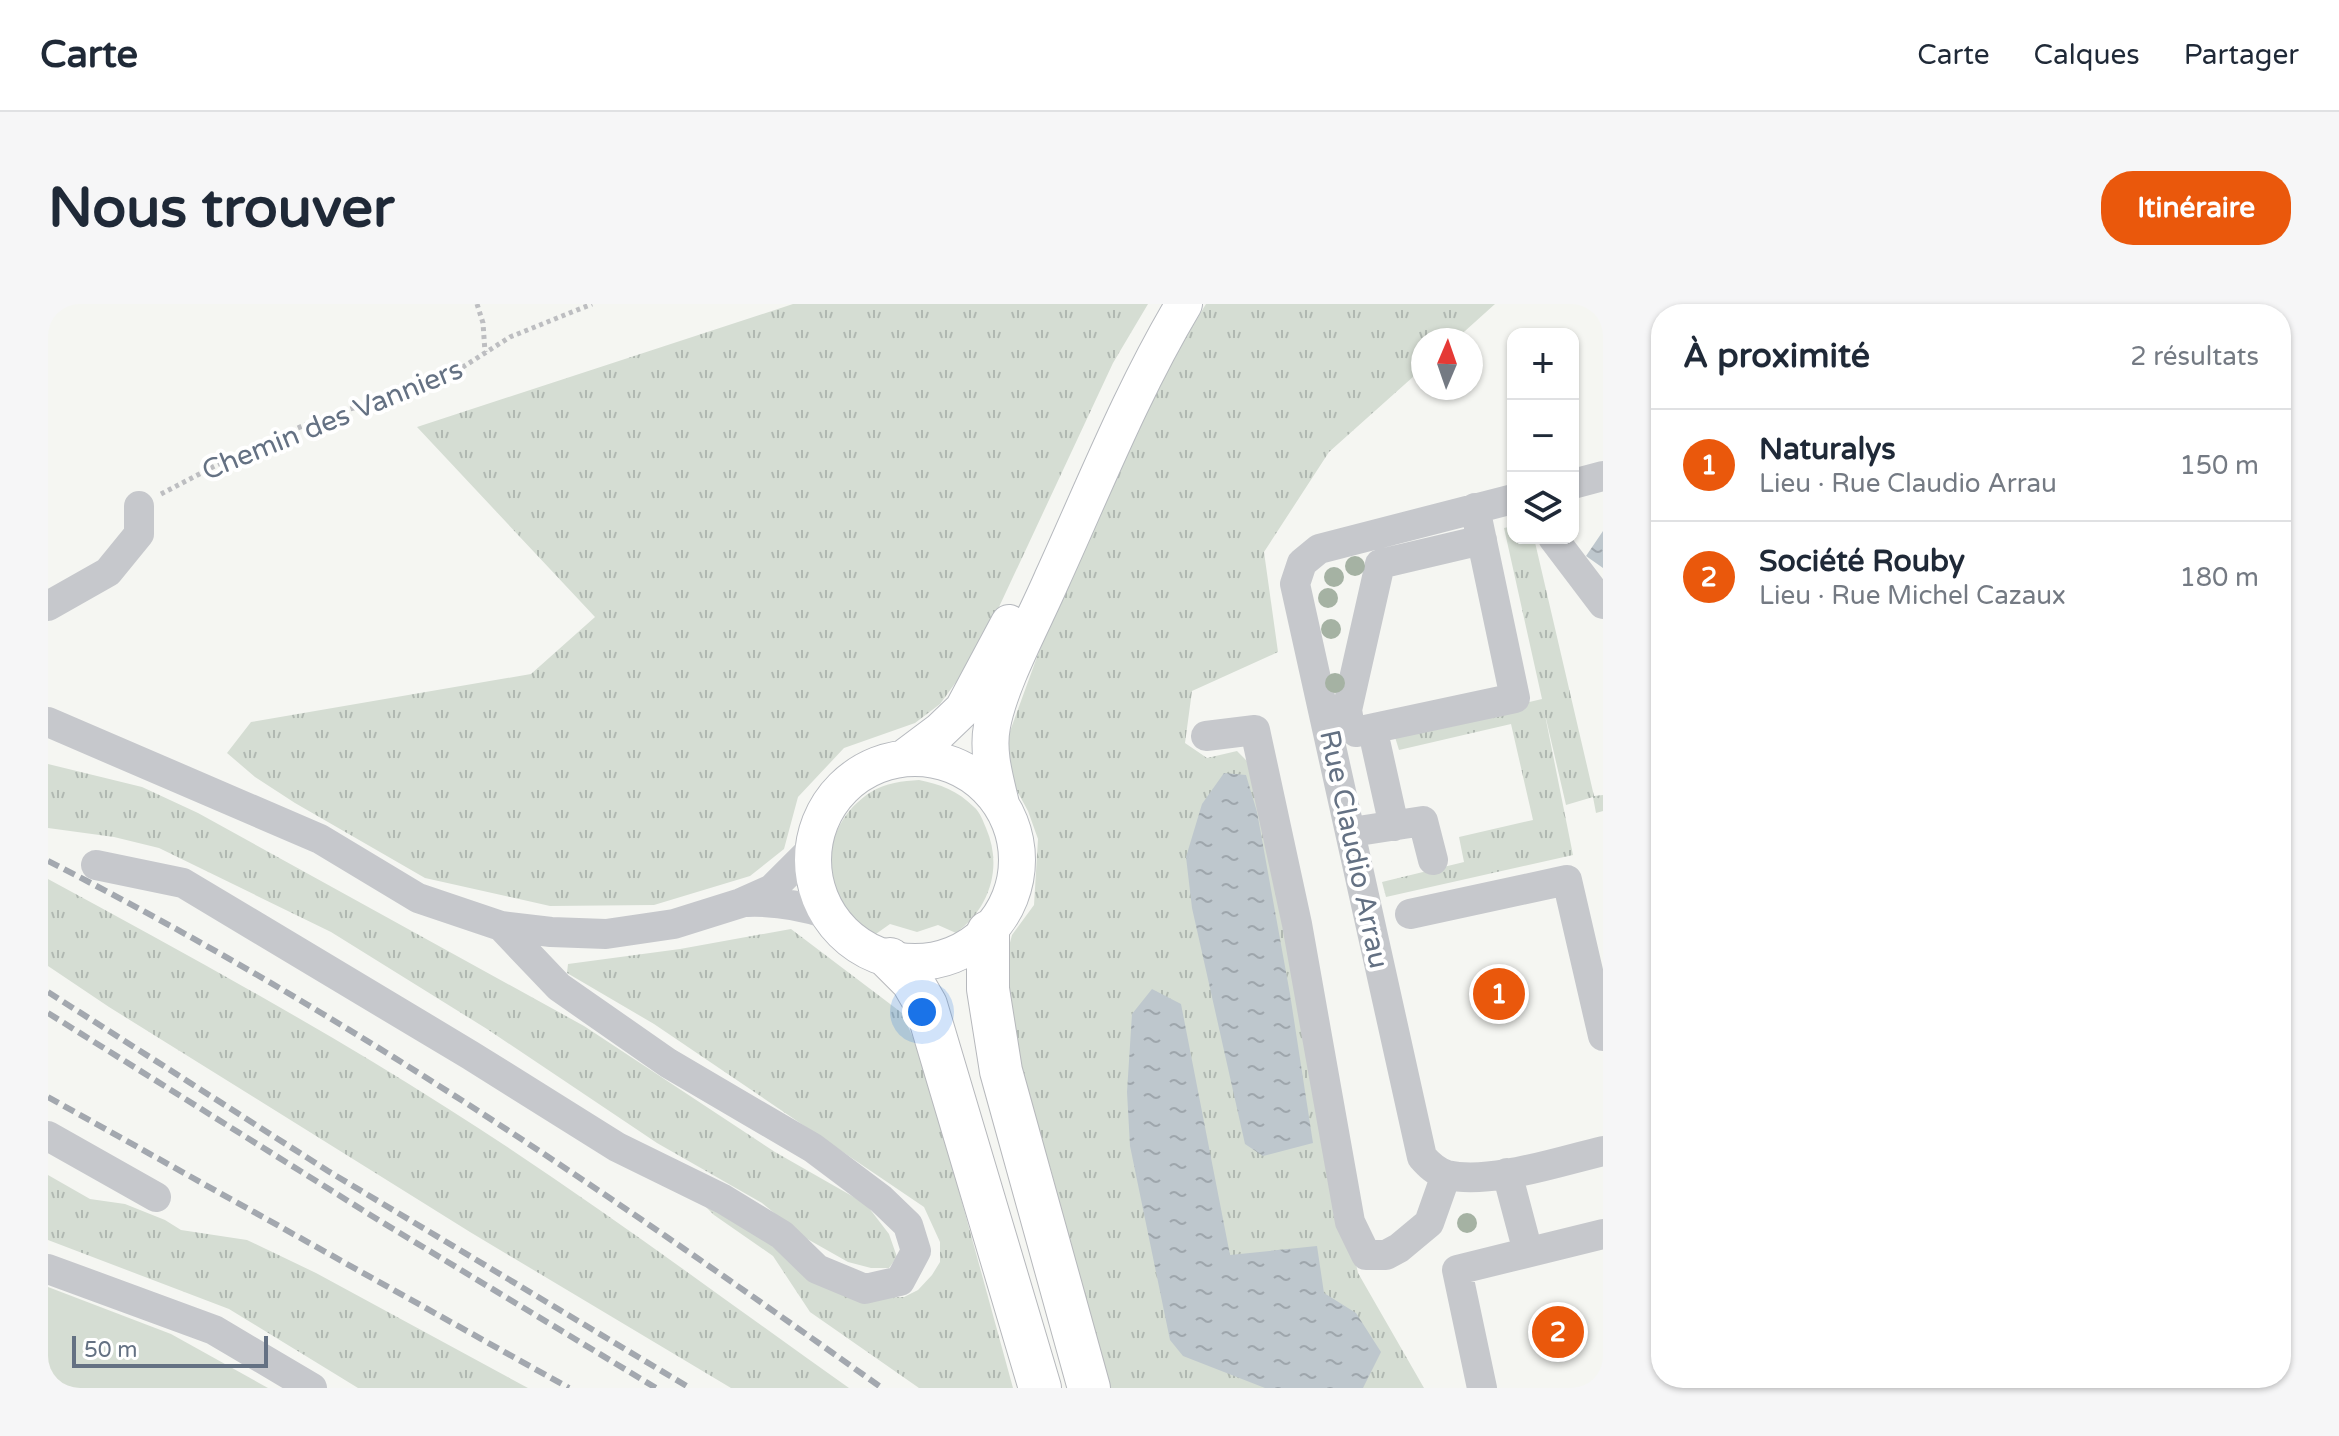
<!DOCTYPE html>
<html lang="fr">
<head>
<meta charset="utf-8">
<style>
  body { margin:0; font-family:"Varela Round",sans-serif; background:#f6f6f7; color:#1f2937 }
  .controls { position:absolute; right:24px; top:24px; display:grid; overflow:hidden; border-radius:16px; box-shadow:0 2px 6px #0004 }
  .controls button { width:72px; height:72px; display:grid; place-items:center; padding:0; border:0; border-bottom:2px solid #e0e1e3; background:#fff; color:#1f2937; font:40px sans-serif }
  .compass { position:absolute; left:1363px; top:24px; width:72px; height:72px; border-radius:50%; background:#fff; box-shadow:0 2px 6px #0004; rotate:2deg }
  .scale { position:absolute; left:24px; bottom:20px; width:196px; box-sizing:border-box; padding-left:8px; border:4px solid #647183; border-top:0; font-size:22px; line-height:28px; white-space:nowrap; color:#647183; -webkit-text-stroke:6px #fff; paint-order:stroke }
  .you { position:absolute; left:874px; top:708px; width:28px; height:28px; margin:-20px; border:6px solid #fff; border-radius:50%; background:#1a73e8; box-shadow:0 0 0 12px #1a73e833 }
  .badge { display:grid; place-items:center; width:52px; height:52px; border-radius:50%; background:#ea580c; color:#fff; font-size:26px; font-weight:700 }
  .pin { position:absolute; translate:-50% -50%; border:4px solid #fff; box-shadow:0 2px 8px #0006 }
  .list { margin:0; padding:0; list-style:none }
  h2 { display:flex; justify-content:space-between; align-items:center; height:104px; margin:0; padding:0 32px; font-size:34px }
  h2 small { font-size:26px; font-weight:400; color:#747a83 }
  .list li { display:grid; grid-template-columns:52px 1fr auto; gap:24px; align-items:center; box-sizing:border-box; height:112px; padding:0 32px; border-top:2px solid #e0e1e3 }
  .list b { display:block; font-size:30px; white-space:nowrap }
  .list p { margin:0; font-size:26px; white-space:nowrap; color:#747a83 }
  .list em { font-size:26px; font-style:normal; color:#747a83 }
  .icon { flex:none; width:44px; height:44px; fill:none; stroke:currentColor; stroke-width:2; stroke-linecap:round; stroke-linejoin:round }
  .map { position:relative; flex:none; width:1555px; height:1084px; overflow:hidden; border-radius:32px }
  header { display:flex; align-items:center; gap:48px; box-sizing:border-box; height:112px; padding:0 40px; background:#fff; border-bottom:2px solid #e0e1e3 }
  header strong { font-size:38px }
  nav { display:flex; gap:44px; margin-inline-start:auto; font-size:28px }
  .intro { display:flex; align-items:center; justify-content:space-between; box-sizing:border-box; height:192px; padding:0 48px }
  h1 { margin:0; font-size:56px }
  .button { padding:20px 36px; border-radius:32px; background:#ea580c; color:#fff; font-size:28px; font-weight:700 }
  main { display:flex; gap:48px; padding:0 48px }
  aside { flex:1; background:#fff; border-radius:32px; box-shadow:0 2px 6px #0004 }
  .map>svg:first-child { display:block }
  .grass { fill:url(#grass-tufts) }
  .pitch { fill:#d5ddd3 }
  .water { fill:url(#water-ripples) }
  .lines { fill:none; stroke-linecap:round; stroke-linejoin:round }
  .major-casing { stroke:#b6b9be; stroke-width:38 }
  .highway-casing { stroke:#b6b8bc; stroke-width:44 }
  .path { stroke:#bdbec1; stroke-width:5; stroke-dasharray:4 4; stroke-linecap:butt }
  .minor { stroke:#c6c8cc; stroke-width:30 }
  .major { stroke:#fff; stroke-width:36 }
  .highway { stroke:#fff; stroke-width:42 }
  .rail { stroke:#a3a8af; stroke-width:6; stroke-dasharray:12 6; stroke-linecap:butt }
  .tree { fill:#a5b2a3 }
  .labels { text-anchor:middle; stroke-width:8; stroke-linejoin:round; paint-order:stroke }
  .street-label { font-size:28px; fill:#647183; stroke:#fff }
</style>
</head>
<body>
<header>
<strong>Carte</strong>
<nav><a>Carte</a><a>Calques</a><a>Partager</a></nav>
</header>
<div class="intro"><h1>Nous trouver</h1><a class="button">Itinéraire</a></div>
<main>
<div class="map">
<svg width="1555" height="1084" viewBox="0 0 1555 1084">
  <defs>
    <pattern id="grass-tufts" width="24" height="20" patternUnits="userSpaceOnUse" patternTransform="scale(2)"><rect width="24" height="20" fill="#d5ddd3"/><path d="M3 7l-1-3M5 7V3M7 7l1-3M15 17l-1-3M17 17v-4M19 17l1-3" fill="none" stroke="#b0b8b1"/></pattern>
    <pattern id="water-ripples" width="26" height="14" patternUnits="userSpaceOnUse" patternTransform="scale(2)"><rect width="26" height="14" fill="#bec7cd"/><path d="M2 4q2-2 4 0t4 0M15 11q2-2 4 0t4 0" fill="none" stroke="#9ea6ac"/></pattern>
  </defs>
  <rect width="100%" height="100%" fill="#f5f6f2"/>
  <!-- grass -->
  <path class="grass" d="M 745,0 L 1100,0 L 1065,59 L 930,348 L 892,400 L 867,419 L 796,444 L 750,493 L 736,545 L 702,572 L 606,601 L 502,602 L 377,574 L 247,499 L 207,473 L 179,449 L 203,418 L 483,370 L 547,313 L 369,123 Z
    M 1158,0 L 1447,0 L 1407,36 L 1375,36 L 1375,64 L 1281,148 L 1216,248 L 1230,348 L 1144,387 L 1137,439 L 1159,454 L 1189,447 L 1209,467 L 1284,849 L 1310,969 L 1376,1084 L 1060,1084 L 1003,866 L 964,740 L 954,669 L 964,631 L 986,601 L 990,535 L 980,507 L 963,476 L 957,441 L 997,331 L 1119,64 Z
    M 1465,222 L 1465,234 L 1486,234 L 1546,492 L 1555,491 L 1555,507 L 1548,509 L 1545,493 L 1518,501 L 1496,406 L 1525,551 L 1338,593 L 1334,578 L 1416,558 L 1411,533 L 1485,516 L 1463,420 L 1351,446 L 1346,430 L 1494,395 L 1456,224 Z
    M 0,460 L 94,483 L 150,509 L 536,722 L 727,848 L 818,900 L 841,930 L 849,953 L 841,964 L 823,964 L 800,958 L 754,932 L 714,899 L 609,839 L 439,725 L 283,628 L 111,544 L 66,533 L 0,524 Z
    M 871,476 C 892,480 910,487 926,503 C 932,508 935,517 938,524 C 955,563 942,604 908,629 L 890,621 L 869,628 L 842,620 L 825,632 C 769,598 768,523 823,488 C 837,479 855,477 871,476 Z
    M 0,575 C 134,648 269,721 399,804 C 537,891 668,990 801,1084 L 683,1084 L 422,928 L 61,703 L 0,662 Z
    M 743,625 L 854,709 L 875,756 L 965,1084 L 871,1084 L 762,1008 L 725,952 L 666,911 L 652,897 L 818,994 L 856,993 L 870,986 L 884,971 L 892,958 L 892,938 L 876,903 L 606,720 L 519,669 L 520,660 L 632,645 Z
    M 0,871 L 42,895 L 77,900 L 117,916 L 133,926 L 199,936 L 268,969 L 480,1084 L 310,1084 L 181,1005 L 0,936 Z"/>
  <!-- pitch -->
  <path class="pitch" d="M 0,983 L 123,1030 L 220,1084 L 0,1084 Z"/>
  <!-- water -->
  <path class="water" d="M 1555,227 L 1555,264 L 1538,252 Z
    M 1176,469 L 1198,471 L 1209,508 L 1242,690 L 1265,839 L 1215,852 L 1197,840 L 1144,604 L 1138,553 L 1154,500 Z
    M 1104,685 L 1133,700 L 1182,951 L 1269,942 L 1276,989 L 1308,1009 L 1333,1048 L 1315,1084 L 1217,1084 L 1135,1052 L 1122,1036 L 1082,842 L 1079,788 L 1084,710 Z"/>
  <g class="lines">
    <!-- major casing -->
    <g class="major-casing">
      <path id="major" d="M765 556a102 102 0 1 1 204 0a102 102 0 1 1-204 0Z
        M 856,454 L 892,427 L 915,405 L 961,319
        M 953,500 C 947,474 939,448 944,422 C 952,378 986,317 1004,275 C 1046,183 1084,87 1136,0"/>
    </g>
    <!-- highway casing -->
    <g class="highway-casing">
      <path id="highway" d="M 940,628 L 940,685 L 953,767 L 1041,1084
        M 842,655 L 864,677 L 878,701 L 992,1084"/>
    </g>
    <!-- path -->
    <path class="path" d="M 429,0 L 435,19 L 437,48
      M 113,190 L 184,153 L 268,116 L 396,75 L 462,33 L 544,0"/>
    <!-- minor -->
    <path class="minor" d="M 1525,180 L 1555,172
      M 1465,195 L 1271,245 L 1254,259 L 1247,280 L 1374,853 C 1381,861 1388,868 1399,871 C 1442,881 1512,857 1555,847
      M 1427,204 L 1467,394 L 1308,428 L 1302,423 L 1299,406 L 1332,260 L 1434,236
      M 1505,234 L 1555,300
      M 0,302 L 60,268 L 91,230 L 91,202
      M 0,418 L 272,535 L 370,594 L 453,622 L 503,628 L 558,630 L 626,620 L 693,599 L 724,585 L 764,545
      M 1158,432 L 1207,426 L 1249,620 L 1302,918 L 1318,951 L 1338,951 L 1351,944 L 1381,919 L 1398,871
      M 1328,441 L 1346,522
      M 1304,528 L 1375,517 L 1385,556
      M 48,561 L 135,579 L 422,751 L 569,843 L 675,895 L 734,931 L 769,965 L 817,985 L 852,977 L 868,947 L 860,921 L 833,895 L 765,844 L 620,759 L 511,683 L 453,622
      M 699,598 C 728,597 752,601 779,610
      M 1362,610 L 1519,576 L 1555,732
      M 0,832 L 108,893
      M 1459,869 L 1480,948
      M 0,965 L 166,1026 L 264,1084
      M 1434,1084 L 1409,966 L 1555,930"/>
    <!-- major -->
    <use href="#major" class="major"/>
    <!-- highway -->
    <use href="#highway" class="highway"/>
    <!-- rail -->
    <path class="rail" d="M 0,557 C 294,706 566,893 834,1084
      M 0,688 L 280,867 L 642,1084
      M 0,709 L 332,917 L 608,1084
      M 0,793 L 521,1084"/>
  </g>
  <!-- trees -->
  <g class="tree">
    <circle cx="1307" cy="262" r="10"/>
    <circle cx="1286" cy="273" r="10"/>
    <circle cx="1280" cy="294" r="10"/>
    <circle cx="1283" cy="325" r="10"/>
    <circle cx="1287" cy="379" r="10"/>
    <circle cx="1419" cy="919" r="10"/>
  </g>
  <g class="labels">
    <!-- street labels -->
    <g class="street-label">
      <text transform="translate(284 115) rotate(-22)" y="10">Chemin des Vanniers</text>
      <text transform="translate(1307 545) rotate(78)" y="10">Rue Claudio Arrau</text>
    </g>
  </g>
</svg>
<div class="controls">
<button>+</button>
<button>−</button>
<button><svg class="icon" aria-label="layers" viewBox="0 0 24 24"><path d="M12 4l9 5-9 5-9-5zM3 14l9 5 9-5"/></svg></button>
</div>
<svg class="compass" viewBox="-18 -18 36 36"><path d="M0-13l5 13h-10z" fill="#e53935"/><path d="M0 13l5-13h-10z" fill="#747a83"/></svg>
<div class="scale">50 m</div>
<div class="you"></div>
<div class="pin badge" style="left:1451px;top:690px">1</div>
<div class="pin badge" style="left:1510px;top:1028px">2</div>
</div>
<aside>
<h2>À proximité<small>2 résultats</small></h2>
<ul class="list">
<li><span class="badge">1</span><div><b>Naturalys</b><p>Lieu · Rue Claudio Arrau</p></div><em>150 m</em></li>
<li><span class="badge">2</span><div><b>Société Rouby</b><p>Lieu · Rue Michel Cazaux</p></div><em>180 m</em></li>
</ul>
</aside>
</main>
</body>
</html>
